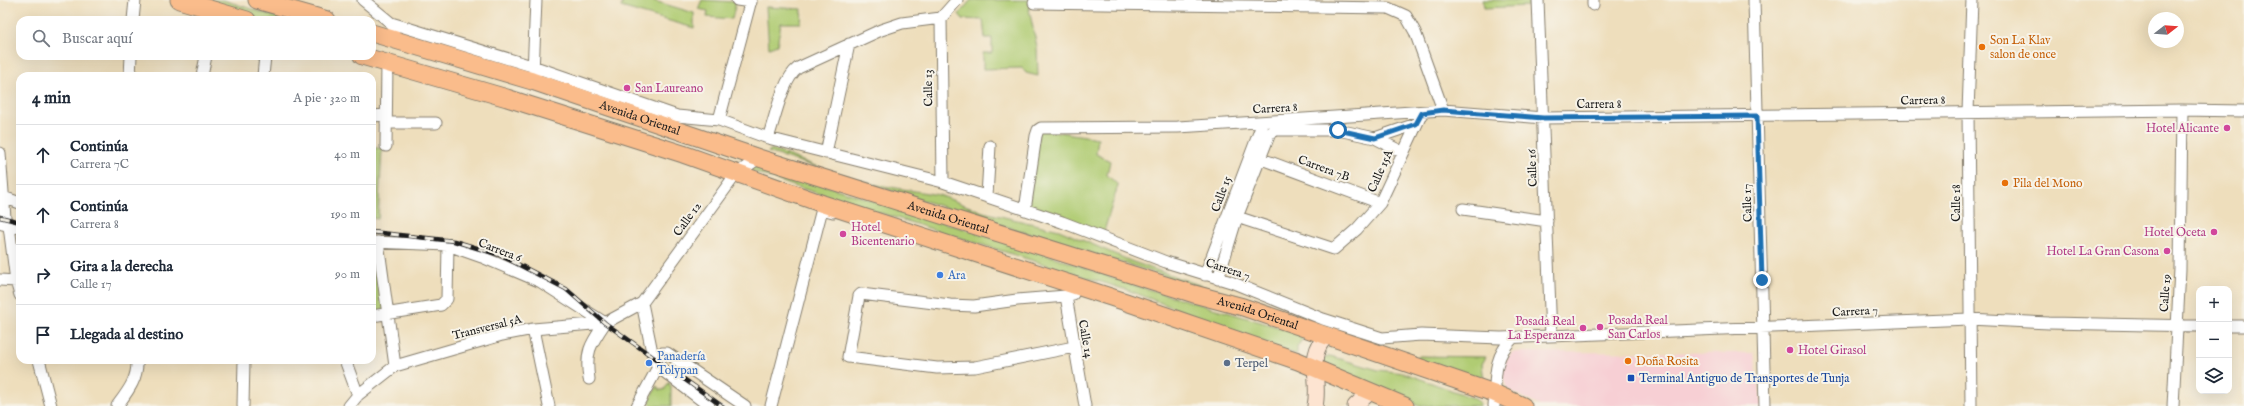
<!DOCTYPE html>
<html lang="es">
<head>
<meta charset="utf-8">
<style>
  body { margin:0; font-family:"IM FELL English",serif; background:#f2f2f3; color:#1f2937 }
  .controls { position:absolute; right:12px; bottom:12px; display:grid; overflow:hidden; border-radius:8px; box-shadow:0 4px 16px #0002 }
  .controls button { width:36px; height:36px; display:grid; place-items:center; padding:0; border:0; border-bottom:1px solid #e0e1e3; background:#fff; color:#1f2937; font:20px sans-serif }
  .compass { position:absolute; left:2148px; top:12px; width:36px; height:36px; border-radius:50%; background:#fff; box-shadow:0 4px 16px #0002; rotate:73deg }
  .stop { position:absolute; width:12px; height:12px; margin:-9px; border:3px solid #1f6fb2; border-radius:50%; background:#fff }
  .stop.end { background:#1f6fb2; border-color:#fff; box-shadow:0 1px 4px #0008 }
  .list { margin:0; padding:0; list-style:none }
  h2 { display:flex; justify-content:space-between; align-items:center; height:52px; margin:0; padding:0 16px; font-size:17px }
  h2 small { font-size:13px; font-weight:400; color:#747a83 }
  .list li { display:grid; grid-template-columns:26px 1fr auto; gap:12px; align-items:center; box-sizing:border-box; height:60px; padding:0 16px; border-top:1px solid #e0e1e3 }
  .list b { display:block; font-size:15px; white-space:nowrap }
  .list p { margin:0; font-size:13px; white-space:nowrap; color:#747a83 }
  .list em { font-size:13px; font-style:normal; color:#747a83 }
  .icon { flex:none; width:22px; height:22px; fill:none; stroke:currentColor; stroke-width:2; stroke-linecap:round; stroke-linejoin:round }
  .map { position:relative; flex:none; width:2244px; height:406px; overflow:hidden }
  .search { position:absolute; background:#fff; box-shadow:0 4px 16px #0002; left:16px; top:16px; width:360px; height:44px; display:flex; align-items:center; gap:10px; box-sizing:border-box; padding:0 14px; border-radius:12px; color:#747a83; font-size:15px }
  .panel { position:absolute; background:#fff; box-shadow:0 4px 16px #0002; left:16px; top:72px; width:360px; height:292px; border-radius:12px }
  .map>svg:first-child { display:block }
  .built { fill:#f7cfd4 }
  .green { fill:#b0cc73; stroke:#667448 }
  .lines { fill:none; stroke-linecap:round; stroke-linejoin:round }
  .minor-casing { stroke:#857d6c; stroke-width:13 }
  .secondary-casing { stroke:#857d6c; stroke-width:17 }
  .primary-casing { stroke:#857d6c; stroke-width:19 }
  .minor { stroke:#fff; stroke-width:11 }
  .secondary { stroke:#fde4d1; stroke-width:15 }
  .primary { stroke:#fabc8b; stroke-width:17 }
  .rail-casing { stroke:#1c1c1c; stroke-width:4.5 }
  .rail { stroke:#f7f3e8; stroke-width:3; stroke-dasharray:9; stroke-linecap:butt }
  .route { stroke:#1f6fb2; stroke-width:5 }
  .food-dot { fill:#e8710a; stroke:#f7f3e8; stroke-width:1.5 }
  .hotel-dot { fill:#d1479c; stroke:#f7f3e8; stroke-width:1.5 }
  .shop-dot { fill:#3f7fe0; stroke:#f7f3e8; stroke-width:1.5 }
  .service-dot { fill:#5c6f8a; stroke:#f7f3e8; stroke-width:1.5 }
  .transit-dot { fill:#1a4fb4; stroke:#f7f3e8; stroke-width:1.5 }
  .labels { text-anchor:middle; stroke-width:4; stroke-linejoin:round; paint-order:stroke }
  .food-label { font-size:12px; fill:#c56008; stroke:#f7f3e8; text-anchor:start }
  .hotel-label { font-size:12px; fill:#b23c85; stroke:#f7f3e8; text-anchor:start }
  .street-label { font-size:12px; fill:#1c1c1c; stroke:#f7f3e8 }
  .shop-label { font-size:12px; fill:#366cbe; stroke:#f7f3e8; text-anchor:start }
  .service-label { font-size:12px; fill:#4e5e75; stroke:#f7f3e8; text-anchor:start }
  .transit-label { font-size:12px; fill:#164399; stroke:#f7f3e8; text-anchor:start }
</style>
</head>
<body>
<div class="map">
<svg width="2244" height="406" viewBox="0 0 2244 406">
  <rect width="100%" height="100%" fill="#f7f3e8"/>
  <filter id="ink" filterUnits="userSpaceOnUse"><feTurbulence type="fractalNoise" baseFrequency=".025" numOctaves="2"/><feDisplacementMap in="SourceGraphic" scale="8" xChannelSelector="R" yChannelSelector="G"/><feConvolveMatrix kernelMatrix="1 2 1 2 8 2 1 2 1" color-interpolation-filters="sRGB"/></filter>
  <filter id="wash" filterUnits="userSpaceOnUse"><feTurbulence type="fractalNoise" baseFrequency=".012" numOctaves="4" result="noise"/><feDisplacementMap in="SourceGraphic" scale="16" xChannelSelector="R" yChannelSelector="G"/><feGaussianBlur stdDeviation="0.9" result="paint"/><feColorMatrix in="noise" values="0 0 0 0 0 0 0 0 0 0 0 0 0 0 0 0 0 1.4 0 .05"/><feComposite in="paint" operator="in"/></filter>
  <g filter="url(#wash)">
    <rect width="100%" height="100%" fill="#eedebc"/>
    <!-- built -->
    <path class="built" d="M 1512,352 L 1754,353 L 1762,406 L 1540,406 L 1507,389 L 1500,368 Z"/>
    <!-- green -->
    <path class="green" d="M 193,0 L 223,0 L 286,20 L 253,20 Z
      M 624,0 L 651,0 L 694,13 L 694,28 L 621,7 Z
      M 702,0 L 736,2 L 732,19 L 707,17 L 708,11 L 698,9 Z
      M 971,0 L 1031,0 L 1029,9 L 1037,47 L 1038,76 L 1026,73 L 1022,68 L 983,69 L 983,53 L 992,53 L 992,38 L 985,38 L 983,20 L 963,19 L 959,14 Z
      M 1483,0 L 1528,0 L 1529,6 L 1484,8 Z
      M 766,7 L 802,9 L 801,23 L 781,23 L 777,45 L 769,48 Z
      M 1039,129 L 1098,138 L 1096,154 L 1110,161 L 1107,175 L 1118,185 L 1102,238 L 1027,210 Z
      M 372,148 L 382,148 L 378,219 L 372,218 Z
      M 772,149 L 828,171 L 878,185 L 939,195 L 983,212 L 1059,230 L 1133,262 L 1254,304 L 768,152 Z
      M 751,165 L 766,170 L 772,169 L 1057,258 L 1134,285 L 1288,330 L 1301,335 L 1303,338 L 1297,347 L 1297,355 L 1130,291 L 791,185 L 749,170 Z
      M 383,266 L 386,313 L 372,315 L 372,267 Z
      M 1330,356 L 1378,370 L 1404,373 L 1473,398 L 1479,402 L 1480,406 L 1419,406 L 1321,364 L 1323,359 Z
      M 1418,356 L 1486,357 L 1482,364 L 1484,382 L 1417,359 Z
      M 669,382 L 671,387 L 671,406 L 652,406 L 649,402 L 657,386 L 660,390 L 664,390 Z"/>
  </g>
  <g filter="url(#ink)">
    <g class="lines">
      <!-- minor casing -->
      <g class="minor-casing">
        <path id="minor" d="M 363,0 L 391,23 L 394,29
          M 737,0 L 751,2
          M 1538,0 L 1551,336
          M 1754,0 L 1765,406
          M 1034,3 L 1388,8 L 1406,16 L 1415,32 L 1443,110
          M 1593,5 L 1593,0
          M 133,20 L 135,0
          M 391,23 L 535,67 L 677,116 L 719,120 L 768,138 L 943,182 L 1062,222 L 1166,262 L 1231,282 L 1323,319 L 1382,338 L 1421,335 L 1501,338 L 1969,319 L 2049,323 L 2199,326
          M 533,73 L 536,0
          M 130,76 L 131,56
          M 202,76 L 206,56
          M 263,76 L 265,56
          M 372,116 L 386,115
          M 719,120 L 751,0
          M 386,123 L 436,123
          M 768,138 C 775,119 782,80 798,68 L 881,30 L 902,23 L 941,18
          M 1375,138 L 1416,124
          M 386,146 L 387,63
          M 0,153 L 5,218 L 9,226 L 16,281 L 20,295
          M 826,153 L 849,44
          M 1259,158 L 1380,203
          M 943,182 L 941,18 L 957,0
          M 0,196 L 20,203
          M 987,196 L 990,146
          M 1463,209 L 1547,221
          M 1025,210 L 1036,136 L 1038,130 L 1041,128 L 1178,127 L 1443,110 L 1543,118 L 2182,110 L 2244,111
          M 1237,217 L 1334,249 L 1357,229 L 1380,203 L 1422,113
          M 2,224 L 20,228
          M 372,242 L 448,245 L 482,257 L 541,282 L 605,323 C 590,345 585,352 589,379
          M 378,242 L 395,366
          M 1205,275 L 1263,122
          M 1218,279 L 1237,217 L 1270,133 L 1276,130 L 1338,130 L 1375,138 L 1402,152
          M 0,280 L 16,281
          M 1073,294 L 1066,296 L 1085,406
          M 1066,296 L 1017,300 L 974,306 L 950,305 L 861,294 L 859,296 L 848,357 L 937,368 L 975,367 L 1074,347
          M 642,303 L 653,357 L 658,367 L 709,406
          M 372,316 L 441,305 L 447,299 L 448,245
          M 2229,326 L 2244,326
          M 533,329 L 549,406
          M 39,360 L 51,406
          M 345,360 L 358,395
          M 117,406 C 128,391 138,379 137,360
          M 243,406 L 244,360
          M 349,406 L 358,395 L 395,366 L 502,335 L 533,329 L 605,323 L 642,303 L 736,174 L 759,158
          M 637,406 L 658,367 L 662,353 L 667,353 L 745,406
          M 771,406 L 822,209 L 833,212
          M 1494,406 C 1496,380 1492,358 1513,338
          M 1971,406 L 1968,112 L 1972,0
          M 2173,406 L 2180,269 L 2182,110"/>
      </g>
      <!-- secondary casing -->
      <g class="secondary-casing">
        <path id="secondary" d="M 1315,406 C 1321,380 1305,354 1328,335
          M 1355,406 L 1370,392"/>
      </g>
      <!-- primary casing -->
      <g class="primary-casing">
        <g id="primary">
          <path d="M 179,0 L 247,20"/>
          <path d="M 257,0 L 327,20"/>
          <path id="s1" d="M 372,33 L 532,81 L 759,158 L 1194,294 L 1243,307 L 1494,393 L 1523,406"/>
          <path d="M 362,56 L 507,98 L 683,154 L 823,204 L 1126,302 L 1298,361 L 1405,406"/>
        </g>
      </g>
      <!-- minor -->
      <use href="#minor" class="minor"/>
      <!-- secondary -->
      <use href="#secondary" class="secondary"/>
      <!-- primary -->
      <use href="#primary" class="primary"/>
      <!-- rail casing -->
      <g class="rail-casing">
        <path id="rail" d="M 0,217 L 20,222
          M 372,232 L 454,241 L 500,255 L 566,289 L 605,323 L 722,406"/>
      </g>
      <!-- rail -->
      <use href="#rail" class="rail"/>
    </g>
  </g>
  <g class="lines" filter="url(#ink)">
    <!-- route -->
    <path class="route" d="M 1338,130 L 1375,138 L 1416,124 L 1422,113 L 1443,110 L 1543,118 L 1757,116 L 1762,280"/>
  </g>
  <!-- markers -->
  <g class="food-dot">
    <circle cx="1982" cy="47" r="4"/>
    <circle cx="2005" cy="183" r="4"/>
    <circle cx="1628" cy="361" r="4"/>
  </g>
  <g class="hotel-dot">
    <circle cx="627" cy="88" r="4"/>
    <circle cx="2227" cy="128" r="4"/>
    <circle cx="2214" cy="232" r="4"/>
    <circle cx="843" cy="234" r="4"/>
    <circle cx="2167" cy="251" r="4"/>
    <circle cx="1600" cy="327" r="4"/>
    <circle cx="1583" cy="328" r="4"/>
    <circle cx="1790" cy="350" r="4"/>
  </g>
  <g class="shop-dot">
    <circle cx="940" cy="275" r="4"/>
    <circle cx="649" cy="363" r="4"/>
  </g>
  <circle class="service-dot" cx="1227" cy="363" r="4"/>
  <rect class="transit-dot" x="1627" y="374" width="8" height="8" rx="2"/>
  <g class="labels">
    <!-- food labels -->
    <g class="food-label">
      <text x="1990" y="44">Son La Klav<tspan x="1990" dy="14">salon de once</tspan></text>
      <text x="2013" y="187">Pila del Mono</text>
      <text x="1636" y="365">Doña Rosita</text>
    </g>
    <!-- hotel labels -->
    <g class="hotel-label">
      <text x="635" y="92">San Laureano</text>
      <text x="2219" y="132" text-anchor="end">Hotel Alicante</text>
      <text x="851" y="231">Hotel<tspan x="851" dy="14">Bicentenario</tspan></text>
      <text x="2206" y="236" text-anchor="end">Hotel Oceta</text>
      <text x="2159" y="255" text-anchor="end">Hotel La Gran Casona</text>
      <text x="1608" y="324">Posada Real<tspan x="1608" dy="14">San Carlos</tspan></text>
      <text x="1575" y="325" text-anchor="end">Posada Real<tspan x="1575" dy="14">La Esperanza</tspan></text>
      <text x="1798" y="354">Hotel Girasol</text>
    </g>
    <!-- street labels -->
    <g class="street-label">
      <text transform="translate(928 88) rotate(-91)" y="4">Calle 13</text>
      <text transform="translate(1923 100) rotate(-1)" y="4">Carrera 8</text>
      <text x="1599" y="108">Carrera 8</text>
      <text transform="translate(1275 108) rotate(-3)" y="4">Carrera 8</text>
      <text dy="4" stroke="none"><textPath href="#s1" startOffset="281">Avenida Oriental</textPath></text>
      <text transform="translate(1324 168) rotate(20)" y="4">Carrera 7B</text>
      <text transform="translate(1532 168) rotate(-92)" y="4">Calle 16</text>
      <text transform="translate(1380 171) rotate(-66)" y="4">Calle 15A</text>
      <text transform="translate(1221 194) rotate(-70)" y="4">Calle 15</text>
      <text transform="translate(1747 203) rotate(-92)" y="4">Calle 17</text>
      <text transform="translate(1956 203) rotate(-90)" y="4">Calle 18</text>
      <text dy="4" stroke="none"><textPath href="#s1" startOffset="605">Avenida Oriental</textPath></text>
      <text transform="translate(687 219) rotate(-54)" y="4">Calle 12</text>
      <text transform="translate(500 250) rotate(21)" y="4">Carrera 6</text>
      <text transform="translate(1228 269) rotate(18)" y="4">Carrera 7</text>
      <text transform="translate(2165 293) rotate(-86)" y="4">Calle 19</text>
      <text transform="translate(1855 311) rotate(-3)" y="4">Carrera 7</text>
      <text dy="4" stroke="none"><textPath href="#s1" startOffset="929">Avenida Oriental</textPath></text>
      <text transform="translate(487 327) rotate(-14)" y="4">Transversal 5A</text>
      <text transform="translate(1086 339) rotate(80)" y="4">Calle 14</text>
    </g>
    <!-- shop labels -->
    <g class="shop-label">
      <text x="948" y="279">Ara</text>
      <text x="657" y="360">Panadería<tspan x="657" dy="14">Tolypan</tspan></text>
    </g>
    <!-- service labels -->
    <g class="service-label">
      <text x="1235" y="367">Terpel</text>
    </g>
    <!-- transit labels -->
    <g class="transit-label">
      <text x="1639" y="382">Terminal Antiguo de Transportes de Tunja</text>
    </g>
  </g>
</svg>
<div class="controls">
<button>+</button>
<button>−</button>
<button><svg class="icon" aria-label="layers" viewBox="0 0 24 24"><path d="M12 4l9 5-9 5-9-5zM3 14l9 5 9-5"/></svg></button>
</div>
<svg class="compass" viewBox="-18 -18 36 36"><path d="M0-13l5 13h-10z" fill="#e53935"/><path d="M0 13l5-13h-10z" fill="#747a83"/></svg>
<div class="stop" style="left:1338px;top:130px"></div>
<div class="stop end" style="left:1762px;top:280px"></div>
<div class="search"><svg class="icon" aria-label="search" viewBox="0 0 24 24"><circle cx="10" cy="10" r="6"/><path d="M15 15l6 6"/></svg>Buscar aquí</div>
<section class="panel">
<h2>4 min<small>A pie · 320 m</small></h2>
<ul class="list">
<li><svg class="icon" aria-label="ahead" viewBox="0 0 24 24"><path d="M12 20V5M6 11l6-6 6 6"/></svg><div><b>Continúa</b><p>Carrera 7C</p></div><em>40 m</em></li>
<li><svg class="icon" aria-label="ahead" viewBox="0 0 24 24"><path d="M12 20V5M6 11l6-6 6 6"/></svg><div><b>Continúa</b><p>Carrera 8</p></div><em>190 m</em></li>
<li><svg class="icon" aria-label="right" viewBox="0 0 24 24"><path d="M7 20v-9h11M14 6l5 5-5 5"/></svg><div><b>Gira a la derecha</b><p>Calle 17</p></div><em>90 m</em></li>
<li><svg class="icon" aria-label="arrive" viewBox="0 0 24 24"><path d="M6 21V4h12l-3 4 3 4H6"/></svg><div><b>Llegada al destino</b></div></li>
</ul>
</section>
</div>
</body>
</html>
